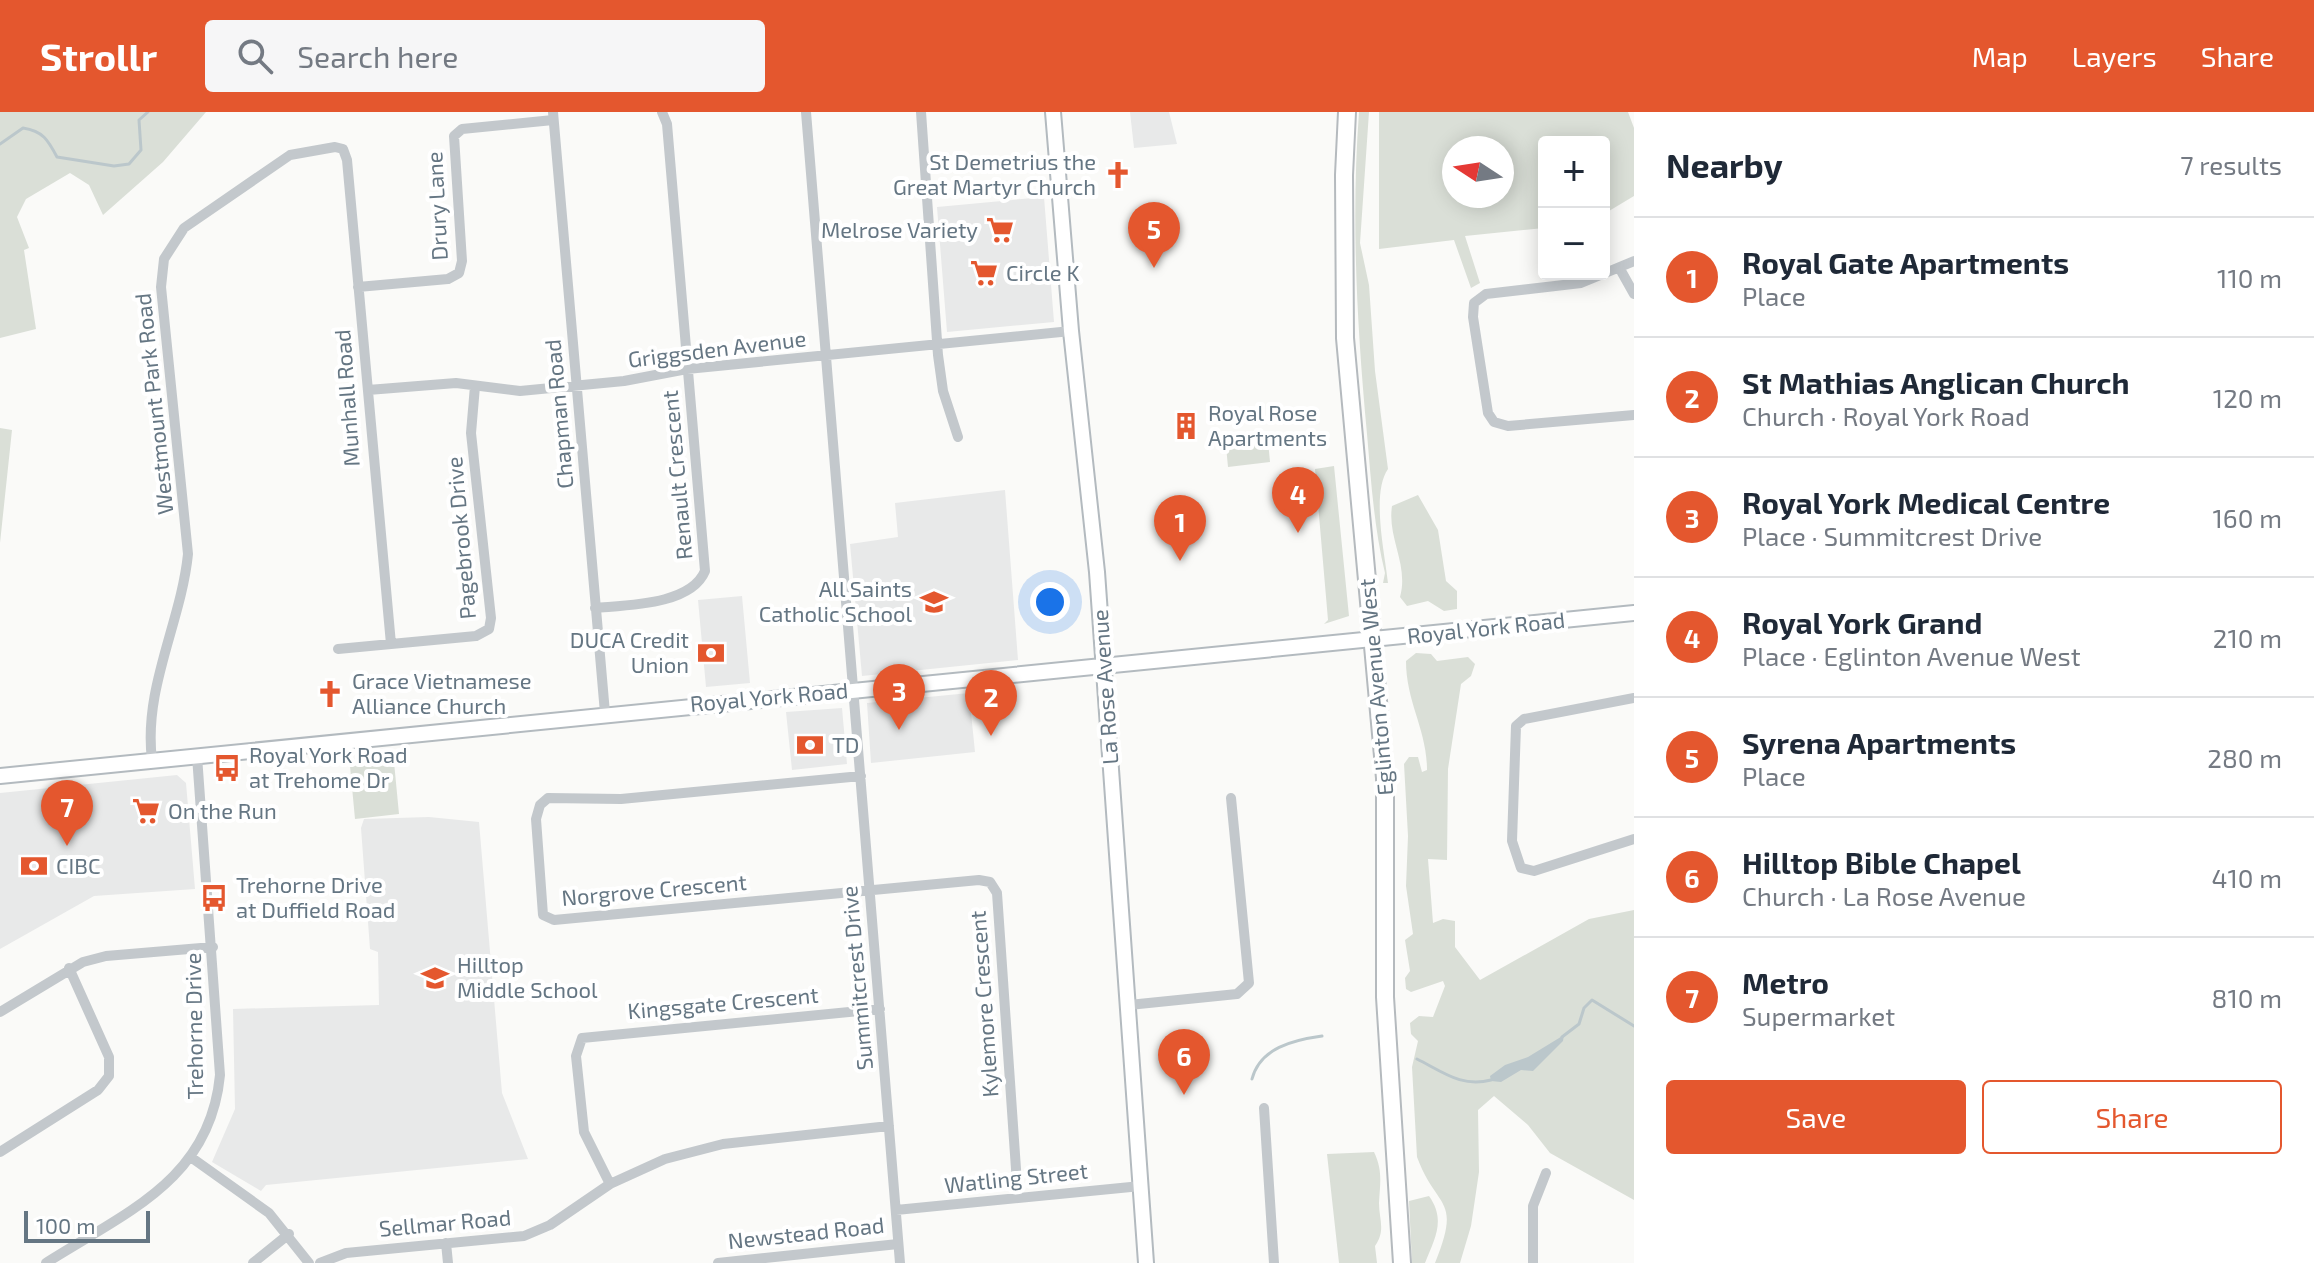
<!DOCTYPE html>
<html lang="en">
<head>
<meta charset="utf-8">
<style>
  body { margin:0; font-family:"Exo 2",sans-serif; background:#f6f6f7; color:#1f2937 }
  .controls { position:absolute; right:24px; top:24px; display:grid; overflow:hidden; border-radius:8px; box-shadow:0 4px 20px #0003 }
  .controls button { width:72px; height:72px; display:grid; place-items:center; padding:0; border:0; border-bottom:2px solid #e0e1e3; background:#fff; color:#1f2937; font:40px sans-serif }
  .compass { position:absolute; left:1442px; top:24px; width:72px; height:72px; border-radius:50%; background:#fff; box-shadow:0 4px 20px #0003; rotate:282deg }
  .scale { position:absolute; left:24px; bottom:20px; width:126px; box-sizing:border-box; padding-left:8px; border:4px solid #657683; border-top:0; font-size:22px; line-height:28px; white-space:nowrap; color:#657683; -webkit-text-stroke:6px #fff; paint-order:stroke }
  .you { position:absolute; left:1050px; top:490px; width:28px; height:28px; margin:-20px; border:6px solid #fff; border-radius:50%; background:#1a73e8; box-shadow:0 0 0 12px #1a73e833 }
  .badge { display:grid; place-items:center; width:52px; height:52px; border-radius:50%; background:#e4572e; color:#fff; font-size:26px; font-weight:700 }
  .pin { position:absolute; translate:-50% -66px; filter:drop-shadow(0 2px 4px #0008) }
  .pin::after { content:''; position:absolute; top:42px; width:28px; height:24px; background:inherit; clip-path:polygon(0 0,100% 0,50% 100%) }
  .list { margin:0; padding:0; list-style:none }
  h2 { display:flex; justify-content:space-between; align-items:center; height:104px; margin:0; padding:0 32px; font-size:34px }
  h2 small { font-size:26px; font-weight:400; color:#747a83 }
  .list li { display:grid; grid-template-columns:52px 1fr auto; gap:24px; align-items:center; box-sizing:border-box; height:120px; padding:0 32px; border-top:2px solid #e0e1e3 }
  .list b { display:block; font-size:30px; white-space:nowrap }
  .list p { margin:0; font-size:26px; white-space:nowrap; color:#747a83 }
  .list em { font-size:26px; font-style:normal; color:#747a83 }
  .actions { display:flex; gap:16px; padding:24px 32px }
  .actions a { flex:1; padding:18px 0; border:2px solid #e4572e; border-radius:8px; text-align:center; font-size:28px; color:#e4572e }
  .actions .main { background:#e4572e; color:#fff }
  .icon { flex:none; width:44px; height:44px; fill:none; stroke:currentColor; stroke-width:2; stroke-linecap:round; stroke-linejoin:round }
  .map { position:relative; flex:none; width:1634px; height:1151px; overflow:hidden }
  header { display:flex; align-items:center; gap:48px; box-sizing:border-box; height:112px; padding:0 40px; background:#e4572e; color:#fff }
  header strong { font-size:38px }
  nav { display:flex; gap:44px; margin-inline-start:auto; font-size:28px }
  .search { width:560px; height:72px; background:#f6f6f7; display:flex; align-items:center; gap:20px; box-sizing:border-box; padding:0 28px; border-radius:8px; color:#747a83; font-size:30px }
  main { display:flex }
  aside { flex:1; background:#fff }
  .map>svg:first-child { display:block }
  .built { fill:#e8e9e9 }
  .green { fill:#dadfd7; fill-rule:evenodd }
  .water { fill:#bbc7cb }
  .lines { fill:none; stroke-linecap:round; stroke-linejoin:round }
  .stream { stroke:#bbc7cb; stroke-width:3 }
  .secondary-casing { stroke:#b3babf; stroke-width:18 }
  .primary-casing { stroke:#b5babe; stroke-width:20 }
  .street { stroke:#c3c8cc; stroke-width:10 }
  .secondary { stroke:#fff; stroke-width:14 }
  .primary { stroke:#fff; stroke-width:16 }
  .labels { text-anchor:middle; stroke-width:8; stroke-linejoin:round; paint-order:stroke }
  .poi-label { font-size:22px; fill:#657683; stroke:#fff; text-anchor:start }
  .street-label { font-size:22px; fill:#657683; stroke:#fff }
</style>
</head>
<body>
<header>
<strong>Strollr</strong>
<div class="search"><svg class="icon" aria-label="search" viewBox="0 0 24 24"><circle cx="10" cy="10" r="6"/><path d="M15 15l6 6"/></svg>Search here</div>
<nav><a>Map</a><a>Layers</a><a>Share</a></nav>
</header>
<main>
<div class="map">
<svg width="1634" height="1151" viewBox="0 0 1634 1151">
  <rect width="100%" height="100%" fill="#fafaf8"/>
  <!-- built -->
  <path class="built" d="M 1130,0 L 1169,0 L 1177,32 L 1134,36 Z
    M 1044,85 L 1054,210 L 947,220 L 937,95 Z
    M 1005,378 L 1018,548 L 862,564 L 850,432 L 898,425 L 895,391 Z
    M 742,484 L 750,571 L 706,575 L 698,488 Z
    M 969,581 L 975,640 L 871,651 L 867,591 Z
    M 842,596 L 847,652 L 792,658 L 786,600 Z
    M 177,663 L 186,671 L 195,777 L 94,784 L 0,837 L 0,681 Z
    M 429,705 L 479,710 L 502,981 L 528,1047 L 266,1073 L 261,1079 L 212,1050 L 235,997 L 233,897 L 379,893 L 378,840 L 370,837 L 361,716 L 364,707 Z"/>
  <!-- green -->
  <path class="green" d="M 0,0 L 206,0 L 163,50 L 103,103 L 89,73 L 70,61 L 26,87 L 17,105 L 29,136 L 24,138 L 36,217 L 0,226 Z
    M 1359,0 L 1369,0 L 1360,131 L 1369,173 L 1375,259 L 1388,357 C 1371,381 1385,442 1388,471 L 1383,471 L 1385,461 C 1374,416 1371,368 1367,322 C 1357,215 1351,107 1359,0 Z
    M 1379,0 L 1628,0 L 1634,16 L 1634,84 L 1604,102 L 1604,30 L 1544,30 L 1544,116 L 1465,124 L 1480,171 L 1471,176 L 1454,128 L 1379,137 ZM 1454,36 L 1502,36 L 1502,84 L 1454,84 Z
    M 0,316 L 12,318 L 0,431 Z
    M 1268,329 L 1270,350 L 1228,355 L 1226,334 Z
    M 1334,354 L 1349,504 L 1324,512 L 1328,508 L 1315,357 Z
    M 1418,383 L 1438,418 L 1446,469 L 1457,479 L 1457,497 L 1444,499 L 1428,489 L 1407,494 L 1400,485 C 1409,453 1387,426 1392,394 Z
    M 1416,541 L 1431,542 L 1437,549 L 1468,545 L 1475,552 L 1471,564 L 1461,572 L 1448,657 L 1447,748 L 1428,747 L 1433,811 L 1443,807 L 1455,809 L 1455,835 L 1480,868 L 1589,807 L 1634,798 L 1634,1088 L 1550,1041 L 1528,1013 L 1494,984 L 1478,998 L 1479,1060 L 1471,1114 L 1460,1151 L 1435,1151 C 1462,1084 1437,1099 1417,1045 L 1412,955 L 1418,929 L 1411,922 L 1410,911 L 1419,904 L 1433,905 L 1445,874 L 1443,869 L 1411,880 L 1406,877 L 1405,866 L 1410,859 L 1405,828 L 1413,822 L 1406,774 L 1408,724 L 1404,652 L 1409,645 L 1418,645 L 1422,660 L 1427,658 C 1427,618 1406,590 1406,549 Z
    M 394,650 L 399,702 L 355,707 L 350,654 Z
    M 1374,1040 C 1383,1059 1380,1071 1379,1091 C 1379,1107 1386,1119 1375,1134 L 1377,1151 L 1339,1151 L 1327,1042 Z
    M 1429,1084 C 1446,1108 1435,1126 1425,1151 L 1412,1151 L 1409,1089 Z"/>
  <!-- water -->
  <path class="water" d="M 1564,923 L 1563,929 L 1533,959 L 1521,958 L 1501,970 L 1491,969 L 1490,964 L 1505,953 L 1528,945 Z"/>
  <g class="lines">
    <!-- stream -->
    <path class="stream" d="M 0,32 L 23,16 C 43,19 48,28 57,45 L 114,54 L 129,52 L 141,38 L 139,8 L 148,0
      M 1562,925 L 1579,912 L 1584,896 L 1592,888 L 1634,914
      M 1417,947 C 1443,960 1462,976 1491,968
      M 1252,967 C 1260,936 1293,928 1322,924"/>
    <!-- secondary casing -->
    <g class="secondary-casing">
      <path id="secondary" d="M 1053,0 L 1071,219 L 1097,460 L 1146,1151
        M 0,664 L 1634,501"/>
    </g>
    <!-- primary casing -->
    <g class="primary-casing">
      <path id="primary" d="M 1347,0 L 1344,63 L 1345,226 L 1385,666 L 1385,885 L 1402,1151"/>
    </g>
    <!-- street -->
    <path class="street" d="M 553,0 L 605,601
      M 806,0 L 900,1151
      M 921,0 L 938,243 L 943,279 L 958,325
      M 1634,149 L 1581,171 L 1486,182 L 1474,191 L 1473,205 L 1488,301 L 1494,310 L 1508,314 L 1634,303
      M 1620,157 L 1634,182
      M 358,175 L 448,167 L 459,161 L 462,149 L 454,24 L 462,17 L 553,8
      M 368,278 L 456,271 L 520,279 L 624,269 L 687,257 L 1071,219
      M 595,496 C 627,493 691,493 705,459 L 667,12 L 662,0
      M 338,537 L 476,524 L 489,517 L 491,506 L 471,321 L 475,274
      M 1634,586 L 1524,607 L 1516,614 L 1512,729 L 1521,756 L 1534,759 L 1634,727
      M 152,648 C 143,576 181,511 188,442 L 161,175 L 164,147 L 184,116 L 290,43 L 335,35 L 343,37 L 347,48 L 391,532
      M 861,664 L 621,687 L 548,686 L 540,693 L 536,707 L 543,803 L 554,808 L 979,768 L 990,770 L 997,781 L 1018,1086
      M 1129,893 L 1237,882 L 1249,871 L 1231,686
      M 0,900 L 83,850 L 106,844 L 213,835
      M 1264,996 L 1274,1151
      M 0,1040 L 98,978 L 109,964 L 109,945 L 69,856
      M 192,1046 L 269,1101 L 309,1151
      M 610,1072 L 584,1020 L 576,944 L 582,926 L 880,897
      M 896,1098 L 1141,1074
      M 446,1131 L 448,1151
      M 46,1151 C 126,1100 210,1068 220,963 L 197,644
      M 253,1151 L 289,1122
      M 320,1151 L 346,1141 L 524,1124 L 550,1113 L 610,1072 L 665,1047 L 723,1032 L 889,1014
      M 718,1151 L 898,1132
      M 1533,1151 L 1533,1094 L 1546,1061"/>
    <!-- secondary -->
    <use href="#secondary" class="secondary"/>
    <!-- primary -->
    <use href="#primary" class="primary"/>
  </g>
  <!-- icons -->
  <defs>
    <g id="church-bare" transform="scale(2.16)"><path d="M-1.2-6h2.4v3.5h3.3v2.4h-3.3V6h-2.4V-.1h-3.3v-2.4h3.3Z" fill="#e4572e" stroke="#fff" stroke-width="2.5" paint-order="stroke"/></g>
    <g id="supermarket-bare" transform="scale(2.16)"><path d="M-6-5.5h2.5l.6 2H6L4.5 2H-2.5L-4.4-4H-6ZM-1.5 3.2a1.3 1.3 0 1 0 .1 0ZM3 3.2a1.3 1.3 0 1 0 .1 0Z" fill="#e4572e" stroke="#fff" stroke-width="2.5" paint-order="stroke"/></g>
    <g id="building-bare" transform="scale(2.16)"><path d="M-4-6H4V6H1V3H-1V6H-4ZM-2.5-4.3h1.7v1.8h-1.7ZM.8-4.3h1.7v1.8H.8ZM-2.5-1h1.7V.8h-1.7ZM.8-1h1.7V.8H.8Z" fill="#e4572e" stroke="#fff" stroke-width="2.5" paint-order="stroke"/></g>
    <g id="school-bare" transform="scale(2.16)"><path d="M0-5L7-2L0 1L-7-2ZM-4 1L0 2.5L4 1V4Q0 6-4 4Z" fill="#e4572e" stroke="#fff" stroke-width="2.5" paint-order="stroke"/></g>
    <g id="bank-bare" transform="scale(2.16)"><path d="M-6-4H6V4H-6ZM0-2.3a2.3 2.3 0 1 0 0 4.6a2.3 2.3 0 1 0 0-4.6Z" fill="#e4572e" stroke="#fff" stroke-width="2.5" paint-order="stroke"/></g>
    <g id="bus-bare" transform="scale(2.16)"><path d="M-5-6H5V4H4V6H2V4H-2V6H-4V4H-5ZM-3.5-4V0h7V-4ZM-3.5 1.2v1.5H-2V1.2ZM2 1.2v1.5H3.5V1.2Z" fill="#e4572e" stroke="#fff" stroke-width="2.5" paint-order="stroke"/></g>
  </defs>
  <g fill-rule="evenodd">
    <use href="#church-bare" x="1118" y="63"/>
    <use href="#supermarket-bare" x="1000" y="118"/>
    <use href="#supermarket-bare" x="984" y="161"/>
    <use href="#building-bare" x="1186" y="314"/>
    <use href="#school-bare" x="934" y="490"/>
    <use href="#bank-bare" x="711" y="541"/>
    <use href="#church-bare" x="330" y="582"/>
    <use href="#bank-bare" x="810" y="633"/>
    <use href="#bus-bare" x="227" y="656"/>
    <use href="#supermarket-bare" x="146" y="699"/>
    <use href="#bank-bare" x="34" y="754"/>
    <use href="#bus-bare" x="214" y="786"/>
    <use href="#school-bare" x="435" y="866"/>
  </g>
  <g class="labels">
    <!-- poi labels -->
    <g class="poi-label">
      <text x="1096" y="58" text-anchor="end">St Demetrius the<tspan x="1096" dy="25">Great Martyr Church</tspan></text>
      <text x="978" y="126" text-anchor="end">Melrose Variety</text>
      <text x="1006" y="169">Circle K</text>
      <text x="1208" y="309">Royal Rose<tspan x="1208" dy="25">Apartments</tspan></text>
      <text x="912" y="485" text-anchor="end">All Saints<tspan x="912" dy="25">Catholic School</tspan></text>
      <text x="689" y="536" text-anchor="end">DUCA Credit<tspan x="689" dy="25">Union</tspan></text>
      <text x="352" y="577">Grace Vietnamese<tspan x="352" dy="25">Alliance Church</tspan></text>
      <text x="832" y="641">TD</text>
      <text x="249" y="651">Royal York Road<tspan x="249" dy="25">at Trehome Dr</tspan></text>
      <text x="168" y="707">On the Run</text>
      <text x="56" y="762">CIBC</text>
      <text x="236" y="781">Trehorne Drive<tspan x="236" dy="25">at Duffield Road</tspan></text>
      <text x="457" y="861">Hilltop<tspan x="457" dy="25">Middle School</tspan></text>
    </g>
    <!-- street labels -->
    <g class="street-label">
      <text transform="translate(437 94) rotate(-93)" y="8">Drury Lane</text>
      <text transform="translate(717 237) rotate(-7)" y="8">Griggsden Avenue</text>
      <text transform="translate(347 286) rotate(-94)" y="8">Munhall Road</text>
      <text transform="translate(154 292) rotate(-96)" y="8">Westmount Park Road</text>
      <text transform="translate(559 302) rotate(-95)" y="8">Chapman Road</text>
      <text transform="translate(677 363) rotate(-95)" y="8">Renault Crescent</text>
      <text transform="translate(461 426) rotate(-95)" y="8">Pagebrook Drive</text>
      <text transform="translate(1486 516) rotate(-6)" y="8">Royal York Road</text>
      <text transform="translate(1105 575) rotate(-94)" y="8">La Rose Avenue</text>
      <text transform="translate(1376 575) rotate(-95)" y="8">Eglinton Avenue West</text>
      <text transform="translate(769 585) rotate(-5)" y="8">Royal York Road</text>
      <text transform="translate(654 778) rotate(-5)" y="8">Norgrove Crescent</text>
      <text transform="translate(857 866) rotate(-95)" y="8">Summitcrest Drive</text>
      <text transform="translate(723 891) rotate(-5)" y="8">Kingsgate Crescent</text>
      <text transform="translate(984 892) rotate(-94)" y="8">Kylemore Crescent</text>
      <text transform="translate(194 914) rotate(-91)" y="8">Trehorne Drive</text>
      <text transform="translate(1016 1066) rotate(-6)" y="8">Watling Street</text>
      <text transform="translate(445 1111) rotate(-5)" y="8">Sellmar Road</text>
      <text transform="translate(806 1121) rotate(-6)" y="8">Newstead Road</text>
    </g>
  </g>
</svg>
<div class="controls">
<button>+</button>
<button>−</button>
</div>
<svg class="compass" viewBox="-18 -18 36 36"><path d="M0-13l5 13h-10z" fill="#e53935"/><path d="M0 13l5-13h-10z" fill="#747a83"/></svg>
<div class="scale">100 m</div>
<div class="you"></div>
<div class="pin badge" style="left:1180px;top:449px">1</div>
<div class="pin badge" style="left:991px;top:624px">2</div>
<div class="pin badge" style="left:899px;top:618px">3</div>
<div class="pin badge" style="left:1298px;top:421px">4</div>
<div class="pin badge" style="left:1154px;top:156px">5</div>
<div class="pin badge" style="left:1184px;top:983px">6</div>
<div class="pin badge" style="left:67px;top:734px">7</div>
</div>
<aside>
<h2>Nearby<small>7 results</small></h2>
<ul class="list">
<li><span class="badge">1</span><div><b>Royal Gate Apartments</b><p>Place</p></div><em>110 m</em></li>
<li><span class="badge">2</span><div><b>St Mathias Anglican Church</b><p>Church · Royal York Road</p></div><em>120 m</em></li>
<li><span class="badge">3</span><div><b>Royal York Medical Centre</b><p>Place · Summitcrest Drive</p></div><em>160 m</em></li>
<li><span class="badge">4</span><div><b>Royal York Grand</b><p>Place · Eglinton Avenue West</p></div><em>210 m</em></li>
<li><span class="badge">5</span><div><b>Syrena Apartments</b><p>Place</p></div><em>280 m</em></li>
<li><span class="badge">6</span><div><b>Hilltop Bible Chapel</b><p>Church · La Rose Avenue</p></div><em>410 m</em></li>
<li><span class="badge">7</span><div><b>Metro</b><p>Supermarket</p></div><em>810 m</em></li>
</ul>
<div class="actions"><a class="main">Save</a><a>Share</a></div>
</aside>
</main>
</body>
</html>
